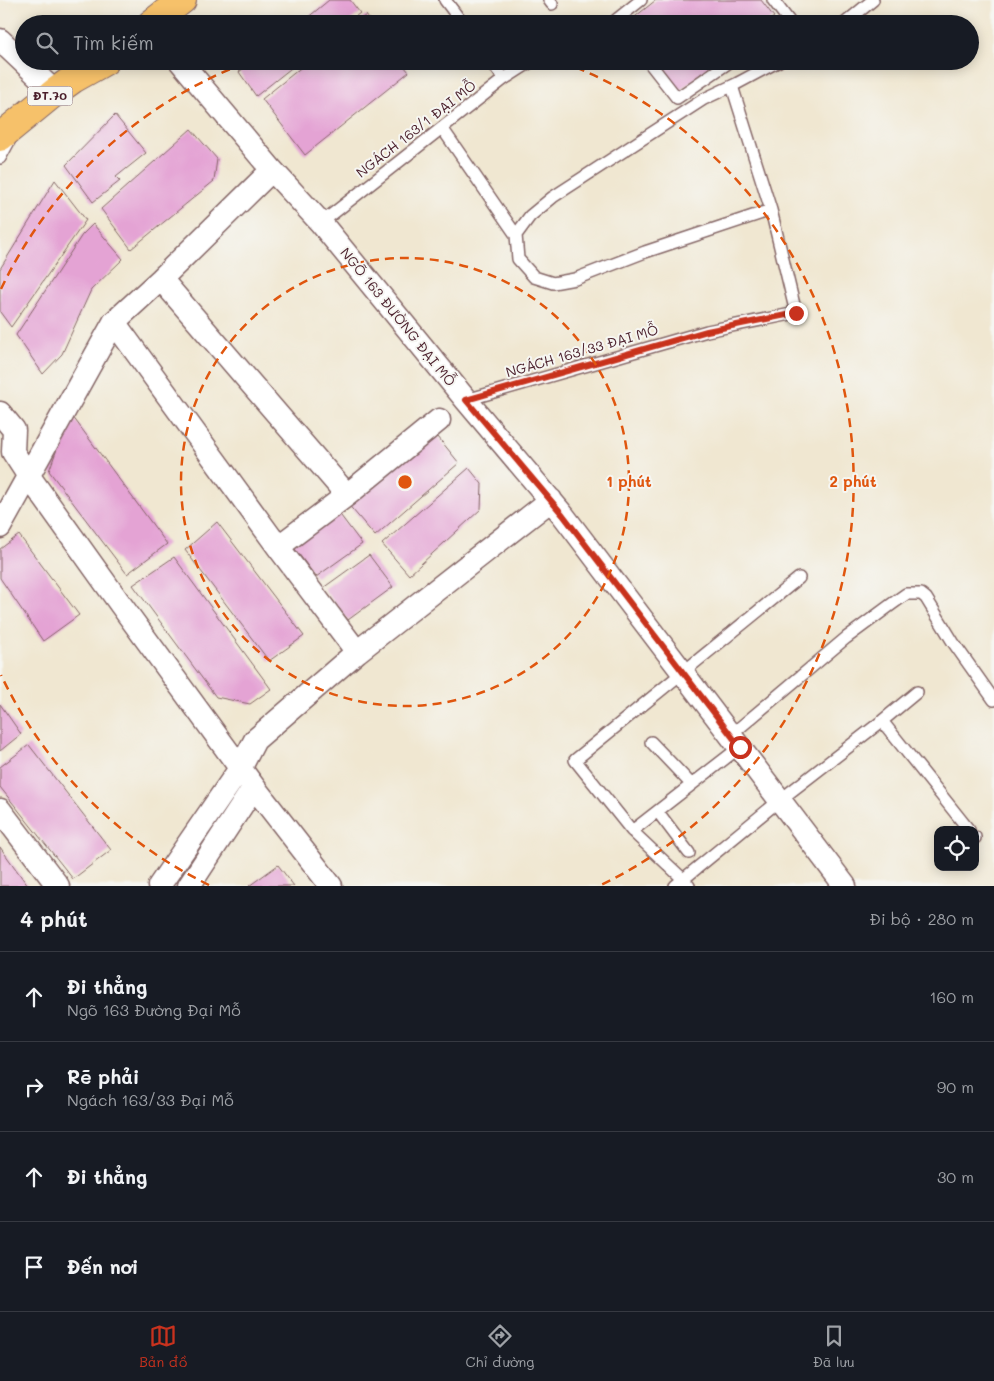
<!DOCTYPE html>
<html lang="vi">
<head>
<meta charset="utf-8">
<style>
  body { margin:0; font-family:Mali,sans-serif; background:#242831; color:#f1f3f6 }
  .controls { position:absolute; right:15px; bottom:15px; display:grid; overflow:hidden; border-radius:10px; box-shadow:0 2px 12px #0003 }
  .controls button { width:45px; height:45px; display:grid; place-items:center; padding:0; border:0; border-bottom:1px solid #363941; background:#171b24; color:#f1f3f6; font:25px sans-serif }
  .stop { position:absolute; width:15px; height:15px; margin:-11px; border:4px solid #c8321e; border-radius:50%; background:#fff }
  .stop.end { background:#c8321e; border-color:#fff; box-shadow:0 1px 5px #0008 }
  .list { margin:0; padding:0; list-style:none }
  h2 { display:flex; justify-content:space-between; align-items:center; height:65px; margin:0; padding:0 20px; font-size:21px }
  h2 small { font-size:16px; font-weight:400; color:#9ea1a6 }
  .list li { display:grid; grid-template-columns:32px 1fr auto; gap:15px; align-items:center; box-sizing:border-box; height:90px; padding:0 20px; border-top:1px solid #363941 }
  .list b { display:block; font-size:19px; white-space:nowrap }
  .list p { margin:0; font-size:16px; white-space:nowrap; color:#9ea1a6 }
  .list em { font-size:16px; font-style:normal; color:#9ea1a6 }
  .icon { flex:none; width:28px; height:28px; fill:none; stroke:currentColor; stroke-width:2; stroke-linecap:round; stroke-linejoin:round }
  .map { position:relative; flex:none; width:994px; height:886px; overflow:hidden }
  .search { position:absolute; background:#171b24; box-shadow:0 2px 12px #0003; left:15px; right:15px; top:15px; height:55px; display:flex; align-items:center; gap:12px; box-sizing:border-box; padding:0 18px; border-radius:28px; color:#9ea1a6; font-size:19px }
  .sheet { height:425px; background:#171b24 }
  nav { display:flex; justify-content:space-around; align-items:center; box-sizing:border-box; height:70px; border-top:1px solid #363941; background:#171b24; font-size:14px; color:#9ea1a6 }
  nav a { display:grid; justify-items:center; gap:2px }
  nav .on { color:#c8321e }
  .map>svg:first-child { display:block }
  .building { fill:#e4a3d4 }
  .lines { fill:none; stroke-linecap:round; stroke-linejoin:round }
  .service-casing { stroke:#846565; stroke-width:14 }
  .minor-casing { stroke:#846565; stroke-width:25 }
  .primary-casing { stroke:#846565; stroke-width:30 }
  .service { stroke:#fff; stroke-width:11 }
  .minor { stroke:#fff; stroke-width:22 }
  .primary { stroke:#f6c16b; stroke-width:28 }
  .route { stroke:#c8321e; stroke-width:6 }
  .ring { fill:none; stroke:#e0560e; stroke-width:2.5; stroke-dasharray:9 6 }
  .labels { text-anchor:middle; stroke-width:4; stroke-linejoin:round; paint-order:stroke }
  .shield { fill:#f6f6f2; stroke:#7e6067; stroke-width:1 }
  .shield-label { font-size:12px; font-weight:bold; fill:#4a1f2b }
  .street-label { font-size:14px; fill:#4a1f2b; stroke:#f6f6f2 }
  .centre { fill:#e0560e; stroke:#f6f6f2; stroke-width:2.5 }
  .ring-label { font-size:15px; text-anchor:middle; font-weight:bold; fill:#e0560e; stroke:#f6f6f2; stroke-width:4; stroke-linejoin:round; paint-order:stroke }
</style>
</head>
<body>
<div class="map">
<svg width="994" height="886" viewBox="0 0 994 886">
  <rect width="100%" height="100%" fill="#f6f6f2"/>
  <filter id="ink" filterUnits="userSpaceOnUse"><feTurbulence type="fractalNoise" baseFrequency=".02" numOctaves="2"/><feDisplacementMap in="SourceGraphic" scale="10" xChannelSelector="R" yChannelSelector="G"/><feConvolveMatrix kernelMatrix="1 2 1 2 8 2 1 2 1" color-interpolation-filters="sRGB"/></filter>
  <filter id="wash" filterUnits="userSpaceOnUse"><feTurbulence type="fractalNoise" baseFrequency=".0096" numOctaves="4" result="noise"/><feDisplacementMap in="SourceGraphic" scale="20" xChannelSelector="R" yChannelSelector="G"/><feGaussianBlur stdDeviation="1.12" result="paint"/><feColorMatrix in="noise" values="0 0 0 0 0 0 0 0 0 0 0 0 0 0 0 0 0 1.4 0 .05"/><feComposite in="paint" operator="in"/></filter>
  <g filter="url(#wash)">
    <rect width="100%" height="100%" fill="#f0e7d1"/>
    <g id="blocks">
      <!-- building -->
      <path class="building" d="M 329,0 L 350,0 L 360,13 L 346,24 L 300,24 Z
        M 656,0 L 761,0 L 774,17 L 765,24 L 626,24 Z
        M 366,15 L 372,24 L 355,24 Z
        M 253,61 L 300,61 L 256,96 L 239,72 Z
        M 309,61 L 400,61 L 409,72 L 305,155 L 262,99 Z
        M 656,61 L 717,61 L 679,91 Z
        M 115,115 L 146,153 L 116,177 L 120,181 L 93,202 L 66,165 Z
        M 191,129 L 217,159 L 214,181 L 131,249 L 101,209 Z
        M 55,180 L 86,220 L 11,327 L 0,312 L 0,269 Z
        M 93,224 L 123,259 L 91,290 L 62,354 L 43,374 L 16,335 L 82,235 Z
        M 70,413 L 167,544 L 127,574 L 49,471 Z
        M 434,432 L 459,463 L 375,536 L 347,503 Z
        M 469,468 L 482,484 L 481,509 L 409,575 L 382,544 Z
        M 338,512 L 362,544 L 316,577 L 292,545 Z
        M 217,522 L 304,636 L 269,661 L 185,550 Z
        M 19,535 L 79,615 L 43,641 L 0,578 L 0,549 Z
        M 369,555 L 393,587 L 348,620 L 323,588 Z
        M 174,557 L 271,689 L 250,704 L 216,697 L 133,585 Z
        M 0,704 L 21,734 L 0,751 Z
        M 29,745 L 111,850 L 73,879 L 0,787 L 0,767 Z
        M 0,847 L 28,886 L 0,886 Z
        M 278,865 L 294,886 L 249,886 Z"/>
    </g>
  </g>
  <g filter="url(#ink)">
    <use href="#blocks" fill-opacity="0" stroke="#846565" stroke-width="1"/>
    <g class="lines">
      <!-- service casing -->
      <g class="service-casing">
        <path id="service" d="M 445,0 L 463,24
          M 549,0 L 552,4
          M 773,0 L 789,21 L 786,24
          M 619,24 L 616,20 L 641,0
          M 844,24 L 873,0
          M 491,61 L 504,79
          M 648,61 L 677,98 L 731,61
          M 442,128 L 516,235
          M 0,158 L 12,136
          M 771,210 L 645,252 L 575,279 L 553,283 L 534,277 L 518,259 L 516,235 L 530,216 L 553,197 L 704,99 L 736,84 L 779,61
          M 321,223 L 504,79 L 532,61
          M 466,400 L 707,331 L 796,313 L 771,210 L 732,86
          M 882,721 L 969,830
          M 731,735 L 846,638 L 892,604 L 906,594 L 921,594 L 926,598 L 953,642 L 994,700
          M 651,742 L 691,784
          M 658,812 L 689,853
          M 632,831 L 740,747
          M 975,837 L 975,838
          M 675,886 L 780,800 L 882,721 L 917,692
          M 689,886 L 684,880 L 632,831 L 575,760 L 799,578"/>
      </g>
      <!-- minor casing -->
      <g class="minor-casing">
        <path id="minor" d="M 0,40 L 55,92
          M 180,61 L 272,170 L 321,223 L 466,400 L 563,515 L 845,886
          M 161,279 L 347,495
          M 114,322 L 278,547 L 357,652
          M 0,413 L 14,430 L 13,452 L 28,475 L 121,605 L 254,787 L 331,886
          M 0,527 L 114,322 L 161,279 L 272,170
          M 278,547 L 347,495 L 439,420
          M 0,810 L 58,886
          M 159,886 L 241,767 L 255,740 L 357,652 L 551,500
          M 189,886 L 254,787"/>
      </g>
      <!-- primary casing -->
      <g class="primary-casing">
        <path id="primary" d="M 151,24 L 182,0
          M 0,137 L 55,92 L 73,79 L 105,61"/>
      </g>
      <!-- service -->
      <use href="#service" class="service"/>
      <!-- minor -->
      <use href="#minor" class="minor"/>
      <!-- primary -->
      <use href="#primary" class="primary"/>
    </g>
  </g>
  <g class="lines" filter="url(#ink)">
    <!-- route -->
    <path class="route" d="M 740,747 L 563,515 L 466,400 L 707,331 L 796,313"/>
  </g>
  <!-- distance rings -->
  <g class="ring">
    <circle cx="405" cy="482" r="224"/>
    <path d="M209 885A448 448 0 0 1 1 675M1 289A448 448 0 0 1 248 62M562 62A448 448 0 0 1 601 885"/>
  </g>
  <g class="labels">
    <!-- shield labels -->
    <rect class="shield" x="27.5" y="86.5" width="45" height="19" rx="4"/>
    <g class="shield-label">
      <text x="50" y="100">ĐT.70</text>
    </g>
    <!-- street labels -->
    <g class="street-label">
      <text transform="translate(416 129) rotate(-38)" y="5">NGÁCH 163/1 ĐẠI MỖ</text>
      <text transform="translate(398 317) rotate(51)" y="5">NGÕ 163 ĐƯỜNG ĐẠI MỖ</text>
      <text transform="translate(582 351) rotate(-16)" y="5">NGÁCH 163/33 ĐẠI MỖ</text>
    </g>
  </g>
  <circle cx="405" cy="482" r="8" class="centre"/>
  <g class="ring-label">
    <text x="629" y="487">1 phút</text>
    <text x="853" y="487">2 phút</text>
  </g>
</svg>
<div class="controls">
<button><svg class="icon" aria-label="locate" viewBox="0 0 24 24"><circle cx="12" cy="12" r="6"/><path d="M12 2v4M12 18v4M2 12h4M18 12h4"/></svg></button>
</div>
<div class="stop" style="left:740px;top:747px"></div>
<div class="stop end" style="left:796px;top:313px"></div>
<div class="search"><svg class="icon" aria-label="search" viewBox="0 0 24 24"><circle cx="10" cy="10" r="6"/><path d="M15 15l6 6"/></svg>Tìm kiếm</div>
</div>
<section class="sheet">
<h2>4 phút<small>Đi bộ · 280 m</small></h2>
<ul class="list">
<li><svg class="icon" aria-label="ahead" viewBox="0 0 24 24"><path d="M12 20V5M6 11l6-6 6 6"/></svg><div><b>Đi thẳng</b><p>Ngõ 163 Đường Đại Mỗ</p></div><em>160 m</em></li>
<li><svg class="icon" aria-label="right" viewBox="0 0 24 24"><path d="M7 20v-9h11M14 6l5 5-5 5"/></svg><div><b>Rẽ phải</b><p>Ngách 163/33 Đại Mỗ</p></div><em>90 m</em></li>
<li><svg class="icon" aria-label="ahead" viewBox="0 0 24 24"><path d="M12 20V5M6 11l6-6 6 6"/></svg><div><b>Đi thẳng</b></div><em>30 m</em></li>
<li><svg class="icon" aria-label="arrive" viewBox="0 0 24 24"><path d="M6 21V4h12l-3 4 3 4H6"/></svg><div><b>Đến nơi</b></div></li>
</ul>
</section>
<nav>
<a class="on"><svg class="icon" aria-label="map" viewBox="0 0 24 24"><path d="M3 6l6-2 6 2 6-2v14l-6 2-6-2-6 2zM9 4v14M15 6v14"/></svg>Bản đồ</a>
<a><svg class="icon" aria-label="directions" viewBox="0 0 24 24"><path d="M12 3l9 9-9 9-9-9zM9 14v-3h6M13 9l2 2-2 2"/></svg>Chỉ đường</a>
<a><svg class="icon" aria-label="saved" viewBox="0 0 24 24"><path d="M7 4h10v16l-5-4-5 4z"/></svg>Đã lưu</a>
</nav>
</body>
</html>
